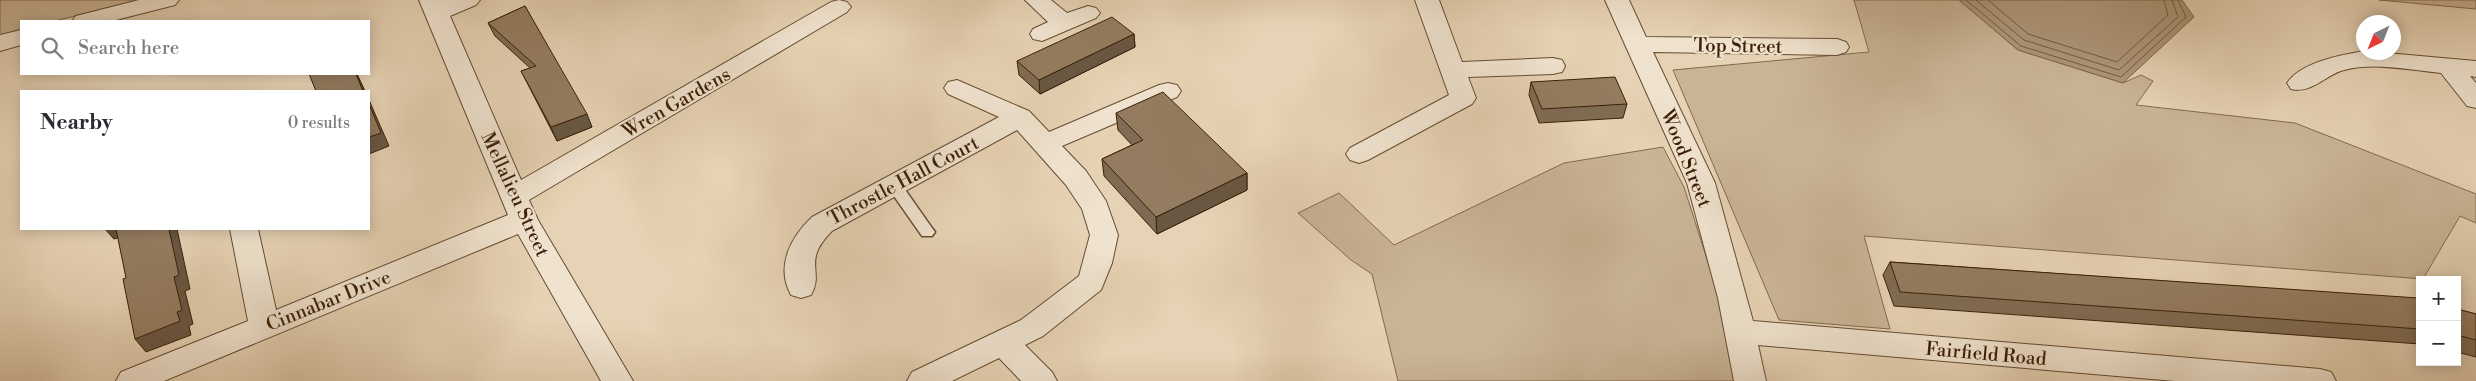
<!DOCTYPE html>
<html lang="en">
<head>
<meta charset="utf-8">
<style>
  body { margin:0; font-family:"Libre Bodoni",serif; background:#f7f7f7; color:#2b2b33 }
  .controls { position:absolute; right:15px; bottom:15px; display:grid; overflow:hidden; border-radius:0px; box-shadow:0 2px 12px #0003 }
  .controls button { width:45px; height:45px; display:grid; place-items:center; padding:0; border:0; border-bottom:1px solid #e1e1e2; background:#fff; color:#2b2b33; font:25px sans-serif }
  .compass { position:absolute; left:2356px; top:15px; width:45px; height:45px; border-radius:50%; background:#fff; box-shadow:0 2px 12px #0003; rotate:223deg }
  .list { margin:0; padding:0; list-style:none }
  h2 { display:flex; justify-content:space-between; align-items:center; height:65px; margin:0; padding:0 20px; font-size:21px }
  h2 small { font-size:16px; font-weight:400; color:#7c7c81 }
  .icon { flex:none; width:28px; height:28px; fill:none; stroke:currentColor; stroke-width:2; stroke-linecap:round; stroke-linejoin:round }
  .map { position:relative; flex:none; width:2476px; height:381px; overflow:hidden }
  .search { position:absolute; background:#fff; box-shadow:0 2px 12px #0003; left:20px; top:20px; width:350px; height:55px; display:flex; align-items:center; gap:12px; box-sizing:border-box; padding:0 18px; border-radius:0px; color:#7c7c81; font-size:19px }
  .panel { position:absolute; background:#fff; box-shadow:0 2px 12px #0003; left:20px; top:90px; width:350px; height:140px; border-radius:0px }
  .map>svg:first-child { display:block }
  .green { fill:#c9b496; stroke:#826a4d }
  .water { fill:#ac9578; stroke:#7f664a }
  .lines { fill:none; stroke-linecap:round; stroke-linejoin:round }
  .shore { stroke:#745a3e; stroke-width:1 }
  .service-casing { stroke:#664c30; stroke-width:3 }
  .minor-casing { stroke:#664c30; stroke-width:2 }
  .service { fill:#efe2ce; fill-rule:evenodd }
  .minor { fill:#efe2ce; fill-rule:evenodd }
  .wall { fill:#7f6b53; stroke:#3c1f04 }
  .shaded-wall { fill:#685743; stroke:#3c1f04 }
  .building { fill:#947c60; stroke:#3c1f04 }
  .labels { text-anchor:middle; stroke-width:4.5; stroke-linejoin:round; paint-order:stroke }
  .street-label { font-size:19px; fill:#3c1f04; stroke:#efe2ce }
</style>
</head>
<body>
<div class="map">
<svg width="2476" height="381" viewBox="0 0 2476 381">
  <rect width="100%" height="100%" fill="#e6d2b4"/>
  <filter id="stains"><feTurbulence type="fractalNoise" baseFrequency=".004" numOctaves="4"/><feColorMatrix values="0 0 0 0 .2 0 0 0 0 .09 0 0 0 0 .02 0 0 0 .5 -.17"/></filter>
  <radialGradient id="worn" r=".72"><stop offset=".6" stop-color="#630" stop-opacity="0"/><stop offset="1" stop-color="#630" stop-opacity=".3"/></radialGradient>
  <!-- green -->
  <path class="green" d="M 0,0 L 138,0 L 55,21 L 21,21 L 21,30 L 0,35 Z
    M 1854,0 L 1959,0 L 2018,50 L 2123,83 L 2141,75 L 2153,81 L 2136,105 L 2295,123 L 2476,194 L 2476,223 L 2460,216 L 2423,279 L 1864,236 L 1890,329 L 1779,320 L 1673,70 L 1869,52 Z
    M 2379,0 L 2476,0 L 2476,9 Z
    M 1663,147 L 1684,187 L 1719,297 L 1734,381 L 1398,381 L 1372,274 L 1351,260 L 1298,213 L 1339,193 L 1394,245 L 1564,163 Z"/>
  <!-- water -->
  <path class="water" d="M 1959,0 L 2182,0 L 2194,17 L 2123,83 L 2018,50 Z"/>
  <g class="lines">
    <!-- shore -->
    <path class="shore" d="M 1966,0 L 2021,46 L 2121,77 L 2186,17 L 2178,0
      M 1976,0 L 2024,40 L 2119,70 L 2178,17 L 2172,0
      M 1988,0 L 2028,34 L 2117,62 L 2168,15 L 2164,0"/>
    <!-- service casing -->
    <g class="service-casing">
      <path id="service" d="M 894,180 L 899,181 L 932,228 L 935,232 L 932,236 L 922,236 L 889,189 L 887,185 L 889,181 Z"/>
    </g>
    <!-- minor casing -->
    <g class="minor-casing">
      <path id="minor" d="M 139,0 L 179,0 L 175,5 L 112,21 L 72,21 L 76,16 Z
        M 419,0 L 480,0 L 476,5 L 450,16 L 521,180 L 831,2 L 839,0 L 847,2 L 851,7 L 847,12 L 529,200 L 538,220 L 633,381 L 601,381 L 518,234 L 164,381 L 116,381 L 121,372 L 248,321 L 230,229 L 258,229 L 276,310 L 508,215 Z
        M 1025,0 L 1051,0 L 1067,13 L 1088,6 L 1096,8 L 1100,13 L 1096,18 L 1042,41 L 1033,39 L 1030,34 L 1033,29 L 1048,22 Z
        M 1415,0 L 1439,0 L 1462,62 L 1553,58 L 1562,60 L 1565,66 L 1562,72 L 1553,74 L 1468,77 L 1476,98 L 1472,104 L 1368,160 L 1359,163 L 1350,160 L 1346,154 L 1350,148 L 1449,95 Z
        M 1605,0 L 1629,0 L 1646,37 L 1837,39 L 1846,42 L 1849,47 L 1846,52 L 1837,55 L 1653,52 L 1715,183 L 1753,321 L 2320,369 L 2331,372 L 2336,381 L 2175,381 L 1758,345 L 1766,381 L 1734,381 L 1718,298 L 1687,183 Z
        M 21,30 L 21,45 L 0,51 L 0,35 Z
        M 2364,51 L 2476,61 L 2476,77 L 2470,76 L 2476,83 L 2476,108 L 2467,106 L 2441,73 C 2409,70 2375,62 2344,70 C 2325,75 2312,94 2291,89 L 2287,83 C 2301,62 2341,55 2364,51 Z
        M 957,80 L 1029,111 L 1049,132 L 1159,85 L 1168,83 L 1177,85 L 1181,91 L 1177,97 L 1062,146 L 1086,171 L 1106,201 L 1118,235 L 1112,263 L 1101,290 L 1043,336 L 1025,345 L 1052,372 L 1057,381 L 1021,381 L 999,358 L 952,381 L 907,381 L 912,372 L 1021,320 L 1079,276 L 1090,235 L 1082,209 L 1066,185 L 1017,130 L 832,231 C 801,262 825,271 811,295 L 801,298 L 791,295 C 775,266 791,237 812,217 L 999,117 L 948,94 L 944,88 L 948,82 Z"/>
    </g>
    <!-- service -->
    <use href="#service" class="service"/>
    <!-- minor -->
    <use href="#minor" class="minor"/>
  </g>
  <!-- wall -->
  <path class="wall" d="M 525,6 L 592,127 L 557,141 L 521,71 L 530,68 L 495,36 L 488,23 Z
    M 1134,34 L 1135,47 L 1040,94 L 1019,75 L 1017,61 Z
    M 1531,82 L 1627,104 L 1623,118 L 1539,123 L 1529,95 Z
    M 1116,113 L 1247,173 L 1247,190 L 1157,234 L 1104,176 L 1102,159 L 1132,145 L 1118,130 Z
    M 1890,262 L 2420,299 L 2420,344 L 1894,306 L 1883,275 Z
    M 2457,309 L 2476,314 L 2476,357 L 2457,352 Z"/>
  <!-- shaded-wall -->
  <path class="shaded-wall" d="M 1134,34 L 1135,47 L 1040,94 L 1039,80 Z
    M 356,74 L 357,74 L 365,91 L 363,91 Z
    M 369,100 L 389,146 L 369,154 Z
    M 587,114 L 592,127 L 557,141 L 551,127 Z
    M 1247,173 L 1247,190 L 1157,234 L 1156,217 Z
    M 105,229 L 121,229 L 126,235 L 114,239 Z
    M 169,229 L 177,229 L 190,289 L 185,291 L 193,324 L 189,326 L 191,335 L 146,352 L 135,339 L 177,312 Z"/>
  <!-- building -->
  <path class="building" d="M 525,6 L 587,114 L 551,127 L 521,71 L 536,66 L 488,23 Z
    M 1112,17 L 1134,34 L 1039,80 L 1017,61 Z
    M 309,74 L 356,74 L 363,91 L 316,91 Z
    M 1615,77 L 1627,104 L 1542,109 L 1531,82 Z
    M 1163,92 L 1247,173 L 1156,217 L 1102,159 L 1143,140 L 1116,113 Z
    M 369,104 L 381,133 L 369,137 Z
    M 116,229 L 169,229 L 179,275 L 174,277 L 182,310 L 177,312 L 180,321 L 135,339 L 123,279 L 126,278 Z
    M 1890,262 L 2418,298 L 2420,299 L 2420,329 L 1900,292 Z
    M 2457,309 L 2476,314 L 2476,340 L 2457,335 Z"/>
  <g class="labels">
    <!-- street labels -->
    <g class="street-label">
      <text transform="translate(1738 45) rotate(1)" y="7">Top Street</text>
      <text transform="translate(676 102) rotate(-30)" y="7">Wren Gardens</text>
      <text transform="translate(1687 158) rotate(68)" y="7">Wood Street</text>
      <text transform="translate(903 180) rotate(-28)" y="7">Throstle Hall Court</text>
      <text transform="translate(516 194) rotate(65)" y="7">Mellalieu Street</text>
      <text transform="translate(328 300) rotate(-22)" y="7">Cinnabar Drive</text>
      <text transform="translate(1986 353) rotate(5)" y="7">Fairfield Road</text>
    </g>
  </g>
  <rect width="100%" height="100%" filter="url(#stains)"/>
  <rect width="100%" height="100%" fill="url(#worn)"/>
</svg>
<div class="controls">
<button>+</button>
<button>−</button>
</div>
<svg class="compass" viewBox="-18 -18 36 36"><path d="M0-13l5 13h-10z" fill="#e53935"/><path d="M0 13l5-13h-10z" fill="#7c7c81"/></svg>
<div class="search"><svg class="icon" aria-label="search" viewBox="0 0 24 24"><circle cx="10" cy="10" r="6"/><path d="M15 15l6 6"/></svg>Search here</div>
<section class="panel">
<h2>Nearby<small>0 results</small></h2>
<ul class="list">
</ul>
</section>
</div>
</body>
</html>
